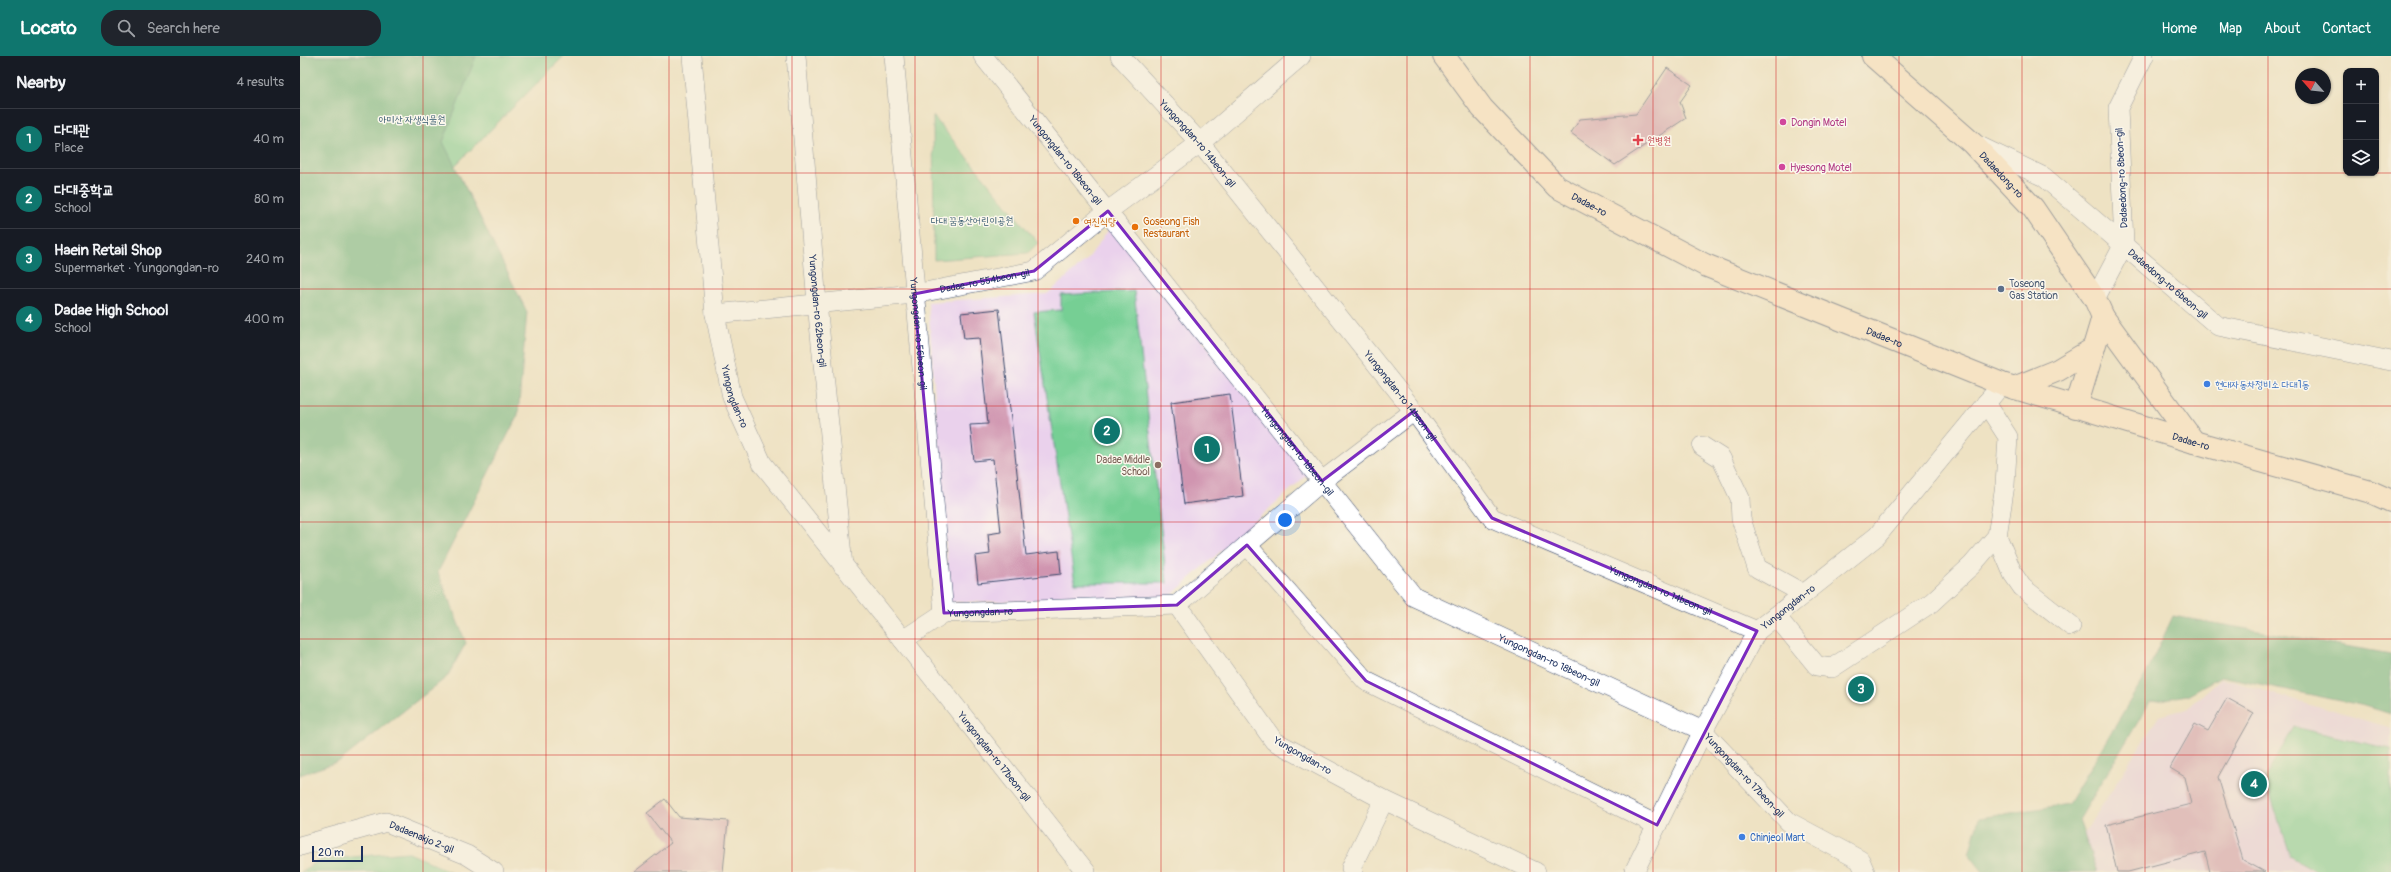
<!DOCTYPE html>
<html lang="en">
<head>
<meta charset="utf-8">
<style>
  body { margin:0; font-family:Pangolin,"Poor Story",sans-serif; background:#20242c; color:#f1f3f6 }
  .controls { position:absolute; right:12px; top:12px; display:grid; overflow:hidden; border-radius:8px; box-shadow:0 1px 3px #0004 }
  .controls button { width:36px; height:36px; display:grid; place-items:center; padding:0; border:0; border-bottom:1px solid #363941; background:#171b24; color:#f1f3f6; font:20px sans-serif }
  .compass { position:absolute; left:1995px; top:12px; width:36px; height:36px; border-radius:50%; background:#171b24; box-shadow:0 1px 3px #0004; rotate:298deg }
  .scale { position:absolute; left:12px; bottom:10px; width:51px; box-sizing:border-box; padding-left:4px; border:2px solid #1b2f5e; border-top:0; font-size:11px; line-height:14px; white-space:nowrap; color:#1b2f5e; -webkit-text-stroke:3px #fbf7ec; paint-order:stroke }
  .you { position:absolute; left:985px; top:464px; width:14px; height:14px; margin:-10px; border:3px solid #fff; border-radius:50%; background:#1a73e8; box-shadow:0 0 0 6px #1a73e833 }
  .badge { display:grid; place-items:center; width:26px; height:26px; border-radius:50%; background:#0f766e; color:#fff; font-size:13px; font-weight:700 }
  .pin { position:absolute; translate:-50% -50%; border:2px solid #fff; box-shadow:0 1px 4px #0006 }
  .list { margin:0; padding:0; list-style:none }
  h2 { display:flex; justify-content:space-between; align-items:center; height:52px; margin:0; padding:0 16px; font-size:17px }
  h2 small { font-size:13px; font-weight:400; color:#9ea1a6 }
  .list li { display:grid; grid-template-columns:26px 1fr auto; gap:12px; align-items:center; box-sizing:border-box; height:60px; padding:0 16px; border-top:1px solid #363941 }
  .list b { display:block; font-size:15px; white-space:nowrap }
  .list p { margin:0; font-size:13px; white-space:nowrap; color:#9ea1a6 }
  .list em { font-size:13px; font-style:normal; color:#9ea1a6 }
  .icon { flex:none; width:22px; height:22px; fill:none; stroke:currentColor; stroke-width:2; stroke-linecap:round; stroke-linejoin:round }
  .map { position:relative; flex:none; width:2091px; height:816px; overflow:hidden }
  header { display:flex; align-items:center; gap:24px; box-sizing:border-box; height:56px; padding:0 20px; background:#0f766e; color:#fff }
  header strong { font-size:19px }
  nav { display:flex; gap:22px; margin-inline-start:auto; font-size:14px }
  .search { width:280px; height:36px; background:#20242c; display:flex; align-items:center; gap:10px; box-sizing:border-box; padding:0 14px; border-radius:16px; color:#9ea1a6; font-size:15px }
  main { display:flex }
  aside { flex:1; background:#171b24 }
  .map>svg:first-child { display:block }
  .built { fill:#ead1ec }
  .green { fill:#76cf94; stroke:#487f79 }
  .forest { fill:#60b27e; stroke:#3e706e }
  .building { fill:#d095b0 }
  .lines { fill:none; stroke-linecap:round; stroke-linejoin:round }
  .street-casing { stroke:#3b4a6d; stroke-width:20 }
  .secondary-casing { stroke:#3b4a6d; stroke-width:24 }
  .street { stroke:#fff; stroke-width:19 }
  .secondary { stroke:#fee4c5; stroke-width:22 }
  .marked { fill:none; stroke:#7b2cbf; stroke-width:3; stroke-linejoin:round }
  .grid { fill:none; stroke:#d62828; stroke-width:1; stroke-opacity:0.55 }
  .hotel-dot { fill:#d1479c; stroke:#fbf7ec; stroke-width:1.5 }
  .health-dot { fill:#e0444e; stroke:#fbf7ec; stroke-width:1.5 }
  .food-dot { fill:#e8710a; stroke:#fbf7ec; stroke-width:1.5 }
  .service-dot { fill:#5c6f8a; stroke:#fbf7ec; stroke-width:1.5 }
  .shop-dot { fill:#3f7fe0; stroke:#fbf7ec; stroke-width:1.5 }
  .education-dot { fill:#8d6e63; stroke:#fbf7ec; stroke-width:1.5 }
  .labels { text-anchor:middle; stroke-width:3; stroke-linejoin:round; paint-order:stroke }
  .park-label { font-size:10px; fill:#32576c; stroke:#fbf7ec }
  .hotel-label { font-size:10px; fill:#b23c85; stroke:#fbf7ec; text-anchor:start }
  .health-label { font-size:10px; fill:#be3a42; stroke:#fbf7ec; text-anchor:start }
  .street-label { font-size:10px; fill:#1b2f5e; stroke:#fbf7ec }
  .food-label { font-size:10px; fill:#c56008; stroke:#fbf7ec; text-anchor:start }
  .service-label { font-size:10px; fill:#4e5e75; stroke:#fbf7ec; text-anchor:start }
  .shop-label { font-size:10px; fill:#366cbe; stroke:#fbf7ec; text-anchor:start }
  .education-label { font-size:10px; fill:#785e54; stroke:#fbf7ec; text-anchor:end }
</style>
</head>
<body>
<header>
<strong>Locato</strong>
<div class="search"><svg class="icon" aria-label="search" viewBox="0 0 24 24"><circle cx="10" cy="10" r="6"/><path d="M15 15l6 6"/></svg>Search here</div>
<nav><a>Home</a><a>Map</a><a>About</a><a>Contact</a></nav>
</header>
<main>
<aside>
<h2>Nearby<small>4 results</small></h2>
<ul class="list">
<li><span class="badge">1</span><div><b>다대관</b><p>Place</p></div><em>40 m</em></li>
<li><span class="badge">2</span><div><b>다대중학교</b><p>School</p></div><em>80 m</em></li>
<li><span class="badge">3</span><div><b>Haein Retail Shop</b><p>Supermarket · Yungongdan-ro</p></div><em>240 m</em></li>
<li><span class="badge">4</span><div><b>Dadae High School</b><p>School</p></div><em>400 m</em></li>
</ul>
</aside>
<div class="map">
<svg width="2091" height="816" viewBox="0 0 2091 816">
  <rect width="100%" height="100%" fill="#fbf7ec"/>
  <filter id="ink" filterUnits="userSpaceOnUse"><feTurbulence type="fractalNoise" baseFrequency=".025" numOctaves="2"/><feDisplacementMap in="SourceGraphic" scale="8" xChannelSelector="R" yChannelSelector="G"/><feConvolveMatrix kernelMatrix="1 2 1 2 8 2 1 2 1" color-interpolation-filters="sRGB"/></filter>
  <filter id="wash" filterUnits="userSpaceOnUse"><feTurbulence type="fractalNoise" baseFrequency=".012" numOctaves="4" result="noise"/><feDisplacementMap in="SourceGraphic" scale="16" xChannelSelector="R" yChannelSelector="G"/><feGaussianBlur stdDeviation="0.9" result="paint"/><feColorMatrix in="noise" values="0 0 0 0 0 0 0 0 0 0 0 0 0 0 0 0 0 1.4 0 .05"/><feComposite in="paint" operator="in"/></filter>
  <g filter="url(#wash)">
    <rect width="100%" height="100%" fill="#eee2c3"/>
    <!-- built -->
    <path class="built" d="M 812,169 L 1008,418 L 867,543 L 650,546 L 628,246 L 747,238 L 787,204 Z
      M 1921,622 L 2091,672 L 2091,816 L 1750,816 L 1780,784 L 1859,660 L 1887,653 Z"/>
    <!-- green -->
    <path class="green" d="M 0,0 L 264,0 L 115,150 Z
      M 633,60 L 738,187 L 728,197 L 634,204 Z
      M 834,235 L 867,527 L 775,527 L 734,256 L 761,254 L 761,239 Z
      M 1994,671 L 2091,693 L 2091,816 L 2018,816 L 1990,800 L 1965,722 Z
      M 107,796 L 151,816 L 1,816 L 19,804 Z"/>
    <!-- forest -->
    <path class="forest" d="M 0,0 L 176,0 L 143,86 L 227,256 L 218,359 L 138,516 L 166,587 L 147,621 L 40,705 L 0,719 Z
      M 1873,560 L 2091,598 L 2091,658 L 2065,650 L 1921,620 L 1887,639 L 1850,646 L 1779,764 L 1797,816 L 1683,816 L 1669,798 L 1679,762 L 1768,748 L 1846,618 Z"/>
    <g id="blocks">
      <!-- building -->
      <path class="building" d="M 1367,12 L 1392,29 L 1380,46 L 1386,62 L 1315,109 L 1271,77 L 1280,63 L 1336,58 Z
        M 699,253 L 726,499 L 759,495 L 761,518 L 678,527 L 675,500 L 690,498 L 688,478 L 701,476 L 693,403 L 674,405 L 670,369 L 688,368 L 679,282 L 664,283 L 661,257 Z
        M 930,338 L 943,440 L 884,448 L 871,346 Z
        M 1927,642 L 1954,657 L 1918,721 L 1943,804 L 1965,816 L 1910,816 L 1905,796 L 1828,816 L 1817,816 L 1806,769 L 1891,748 L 1885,721 L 1870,712 L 1895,668 L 1908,675 Z
        M 365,743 L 379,761 L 428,765 L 423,816 L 334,816 L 371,787 L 347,757 Z"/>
    </g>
  </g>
  <g filter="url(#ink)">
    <use href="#blocks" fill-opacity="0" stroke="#3b4a6d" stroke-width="1"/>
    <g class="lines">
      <!-- street casing -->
      <g class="street-casing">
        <g id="street">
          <path id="s1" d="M 392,0 L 415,258 L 432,341 L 462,407 L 603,584 L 644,557 L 877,549"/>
          <path id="s2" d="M 496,0 L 517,247 L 543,510"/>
          <path id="s3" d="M 594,0 L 644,557"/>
          <path id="s4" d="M 683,0 L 1114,541 L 1403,675 L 1489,766 L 1560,804 L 1565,816"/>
          <path id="s5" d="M 820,0 L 900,87 L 1114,355 L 1192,462 L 1457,575"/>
          <path id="s6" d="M 1675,88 L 1744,121 L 1918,270 L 2091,305"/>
          <path d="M 1795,243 L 1824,188 L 1818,52 L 1844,0"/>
          <path id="s7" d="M 415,258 L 614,238 L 734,215 L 808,155 L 900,87 L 1001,0"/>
          <path d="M 1402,390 L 1421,402 L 1440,442 L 1441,463 L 1457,512 L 1504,538"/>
          <path d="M 1697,480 L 1713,518 L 1722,531 L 1771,570"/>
          <path d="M 947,489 L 1066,625 L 1357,769"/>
          <path d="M 877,549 L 974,685 L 1084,744 L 1236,816"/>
          <path d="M 877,549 L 1022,425 L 1114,355"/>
          <path d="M 1476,560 L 1517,610 L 1532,612 L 1631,547 L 1672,509 L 1697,480 L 1705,429 L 1708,381 L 1686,347"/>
          <path id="s8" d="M 603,584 L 786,816"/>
          <path id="s9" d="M 0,790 L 86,766 L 167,799 L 194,816"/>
          <path d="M 1053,816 L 1051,812 L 1084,744"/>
          <path id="s10" d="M 1334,816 L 1403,675 L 1457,575 L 1577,480 L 1702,328"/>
        </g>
      </g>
      <!-- secondary casing -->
      <g class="secondary-casing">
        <g id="secondary">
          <path id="s11" d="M 1144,0 L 1182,52 L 1257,131 L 1405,209 L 1702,328 L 1894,386 L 2071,436 L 2091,445"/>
          <path id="s12" d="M 1573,0 L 1672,87 L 1733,152 L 1795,243 L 1803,261 L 1894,386"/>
          <path d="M 1714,332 L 1758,314 L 1793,293"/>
          <path d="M 1776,351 L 1803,261"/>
        </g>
      </g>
      <!-- street -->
      <use href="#street" class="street"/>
      <!-- secondary -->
      <use href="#secondary" class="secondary"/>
    </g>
  </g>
  <!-- marked area -->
  <path d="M0 0H2091V816H0ZM 808,155 L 1022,425 L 1114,355 L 1192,462 L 1457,575 L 1357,769 L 1066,625 L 947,489 L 877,549 L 644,557 L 614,238 L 734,215 Z" fill="#eee2c3" fill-opacity=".55" fill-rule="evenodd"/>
  <path class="marked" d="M 808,155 L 1022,425 L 1114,355 L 1192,462 L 1457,575 L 1357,769 L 1066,625 L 947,489 L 877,549 L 644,557 L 614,238 L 734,215 Z"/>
  <!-- grid -->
  <path class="grid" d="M 123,0 L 123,816M 246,0 L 246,816M 369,0 L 369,816M 492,0 L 492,816M 615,0 L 615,816M 738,0 L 738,816M 861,0 L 861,816M 984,0 L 984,816M 1107,0 L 1107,816M 1230,0 L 1230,816M 1353,0 L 1353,816M 1476,0 L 1476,816M 1599,0 L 1599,816M 1722,0 L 1722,816M 1845,0 L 1845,816M 1968,0 L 1968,816M 0,117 L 2046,117M 2076,117 L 2091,117M 0,233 L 2091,233M 0,350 L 2091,350M 0,466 L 2091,466M 0,583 L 2091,583M 0,699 L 2091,699"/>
  <!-- markers -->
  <g class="hotel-dot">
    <circle cx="1483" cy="66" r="4"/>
    <circle cx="1482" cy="111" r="4"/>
  </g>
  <path class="health-dot" d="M1336 78h4v4h4v4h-4v4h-4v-4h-4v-4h4z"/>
  <g class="food-dot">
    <circle cx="776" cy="165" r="4"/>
    <circle cx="835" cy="171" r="4"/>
  </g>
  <circle class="service-dot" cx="1701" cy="233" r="4"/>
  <g class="shop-dot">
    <circle cx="1907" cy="328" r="4"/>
    <circle cx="1442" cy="781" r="4"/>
  </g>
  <circle class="education-dot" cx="858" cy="409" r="4"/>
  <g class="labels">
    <!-- park labels -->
    <g class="park-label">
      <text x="112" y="67">아미산 자생식물원</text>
      <text x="672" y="168">다대 꿈동산어린이공원</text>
    </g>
    <!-- hotel labels -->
    <g class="hotel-label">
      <text x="1491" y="70">Dongin Motel</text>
      <text x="1490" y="115">Hyesong Motel</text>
    </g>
    <!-- health labels -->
    <g class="health-label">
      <text x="1347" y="88">원병원</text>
    </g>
    <!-- street labels -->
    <g class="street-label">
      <text dy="4" stroke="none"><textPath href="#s5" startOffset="117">Yungongdan-ro 14beon-gil</textPath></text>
      <text dy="4" stroke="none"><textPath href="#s4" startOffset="133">Yungongdan-ro 18beon-gil</textPath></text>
      <text dy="4" stroke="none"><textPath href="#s12" startOffset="175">Dadaedong-ro</textPath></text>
      <text transform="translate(1821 122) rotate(-93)" y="4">Dadaedong-ro 8beon-gil</text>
      <text dy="4" stroke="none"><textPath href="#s11" startOffset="210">Dadae-ro</textPath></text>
      <text dy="4" stroke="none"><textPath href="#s7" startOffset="272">Dadae-ro 554beon-gil</textPath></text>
      <text dy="4" stroke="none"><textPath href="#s6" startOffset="240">Dadaedong-ro 6beon-gil</textPath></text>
      <text dy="4" stroke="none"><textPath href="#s2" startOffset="256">Yungongdan-ro 62beon-gil</textPath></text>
      <text dy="4" stroke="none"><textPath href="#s3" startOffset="279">Yungongdan-ro 56beon-gil</textPath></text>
      <text dy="4" stroke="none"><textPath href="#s11" startOffset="534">Dadae-ro</textPath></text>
      <text dy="4" stroke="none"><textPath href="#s5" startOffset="441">Yungongdan-ro 14beon-gil</textPath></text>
      <text dy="4" stroke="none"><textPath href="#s1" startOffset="344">Yungongdan-ro</textPath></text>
      <text dy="4" stroke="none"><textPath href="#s11" startOffset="858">Dadae-ro</textPath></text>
      <text dy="4" stroke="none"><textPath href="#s4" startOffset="505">Yungongdan-ro 18beon-gil</textPath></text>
      <text dy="4" stroke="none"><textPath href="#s5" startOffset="777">Yungongdan-ro 14beon-gil</textPath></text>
      <text dy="4" stroke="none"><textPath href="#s10" startOffset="310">Yungongdan-ro</textPath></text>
      <text dy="4" stroke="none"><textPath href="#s1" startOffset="728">Yungongdan-ro</textPath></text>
      <text dy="4" stroke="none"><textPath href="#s4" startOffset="841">Yungongdan-ro 18beon-gil</textPath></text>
      <text transform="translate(1003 699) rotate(30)" y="4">Yungongdan-ro</text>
      <text dy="4" stroke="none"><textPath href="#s8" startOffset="148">Yungongdan-ro 17beon-gil</textPath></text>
      <text dy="4" stroke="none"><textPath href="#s4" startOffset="1071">Yungongdan-ro 17beon-gil</textPath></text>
      <text dy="4" stroke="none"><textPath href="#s9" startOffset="128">Dadaenakjo 2-gil</textPath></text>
    </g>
    <!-- food labels -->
    <g class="food-label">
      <text x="784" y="169">여진식당</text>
      <text x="843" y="169">Goseong Fish<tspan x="843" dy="12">Restaurant</tspan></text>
    </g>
    <!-- service labels -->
    <g class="service-label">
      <text x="1709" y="231">Toseong<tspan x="1709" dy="12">Gas Station</tspan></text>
    </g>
    <!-- shop labels -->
    <g class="shop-label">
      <text x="1915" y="332">현대자동차정비소 다대1동</text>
      <text x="1450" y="785">Chinjeol Mart</text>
    </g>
    <!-- education labels -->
    <g class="education-label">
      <text x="850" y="407">Dadae Middle<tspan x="850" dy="12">School</tspan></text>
    </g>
  </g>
</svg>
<div class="controls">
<button>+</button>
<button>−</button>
<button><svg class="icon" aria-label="layers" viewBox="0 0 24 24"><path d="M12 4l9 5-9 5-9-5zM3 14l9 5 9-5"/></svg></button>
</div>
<svg class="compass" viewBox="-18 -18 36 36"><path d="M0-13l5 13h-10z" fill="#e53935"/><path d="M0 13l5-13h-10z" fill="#9ea1a6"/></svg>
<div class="scale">20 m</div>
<div class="you"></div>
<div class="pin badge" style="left:907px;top:393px">1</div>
<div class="pin badge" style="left:807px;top:375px">2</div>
<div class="pin badge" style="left:1561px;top:633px">3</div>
<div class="pin badge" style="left:1954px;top:728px">4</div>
</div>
</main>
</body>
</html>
